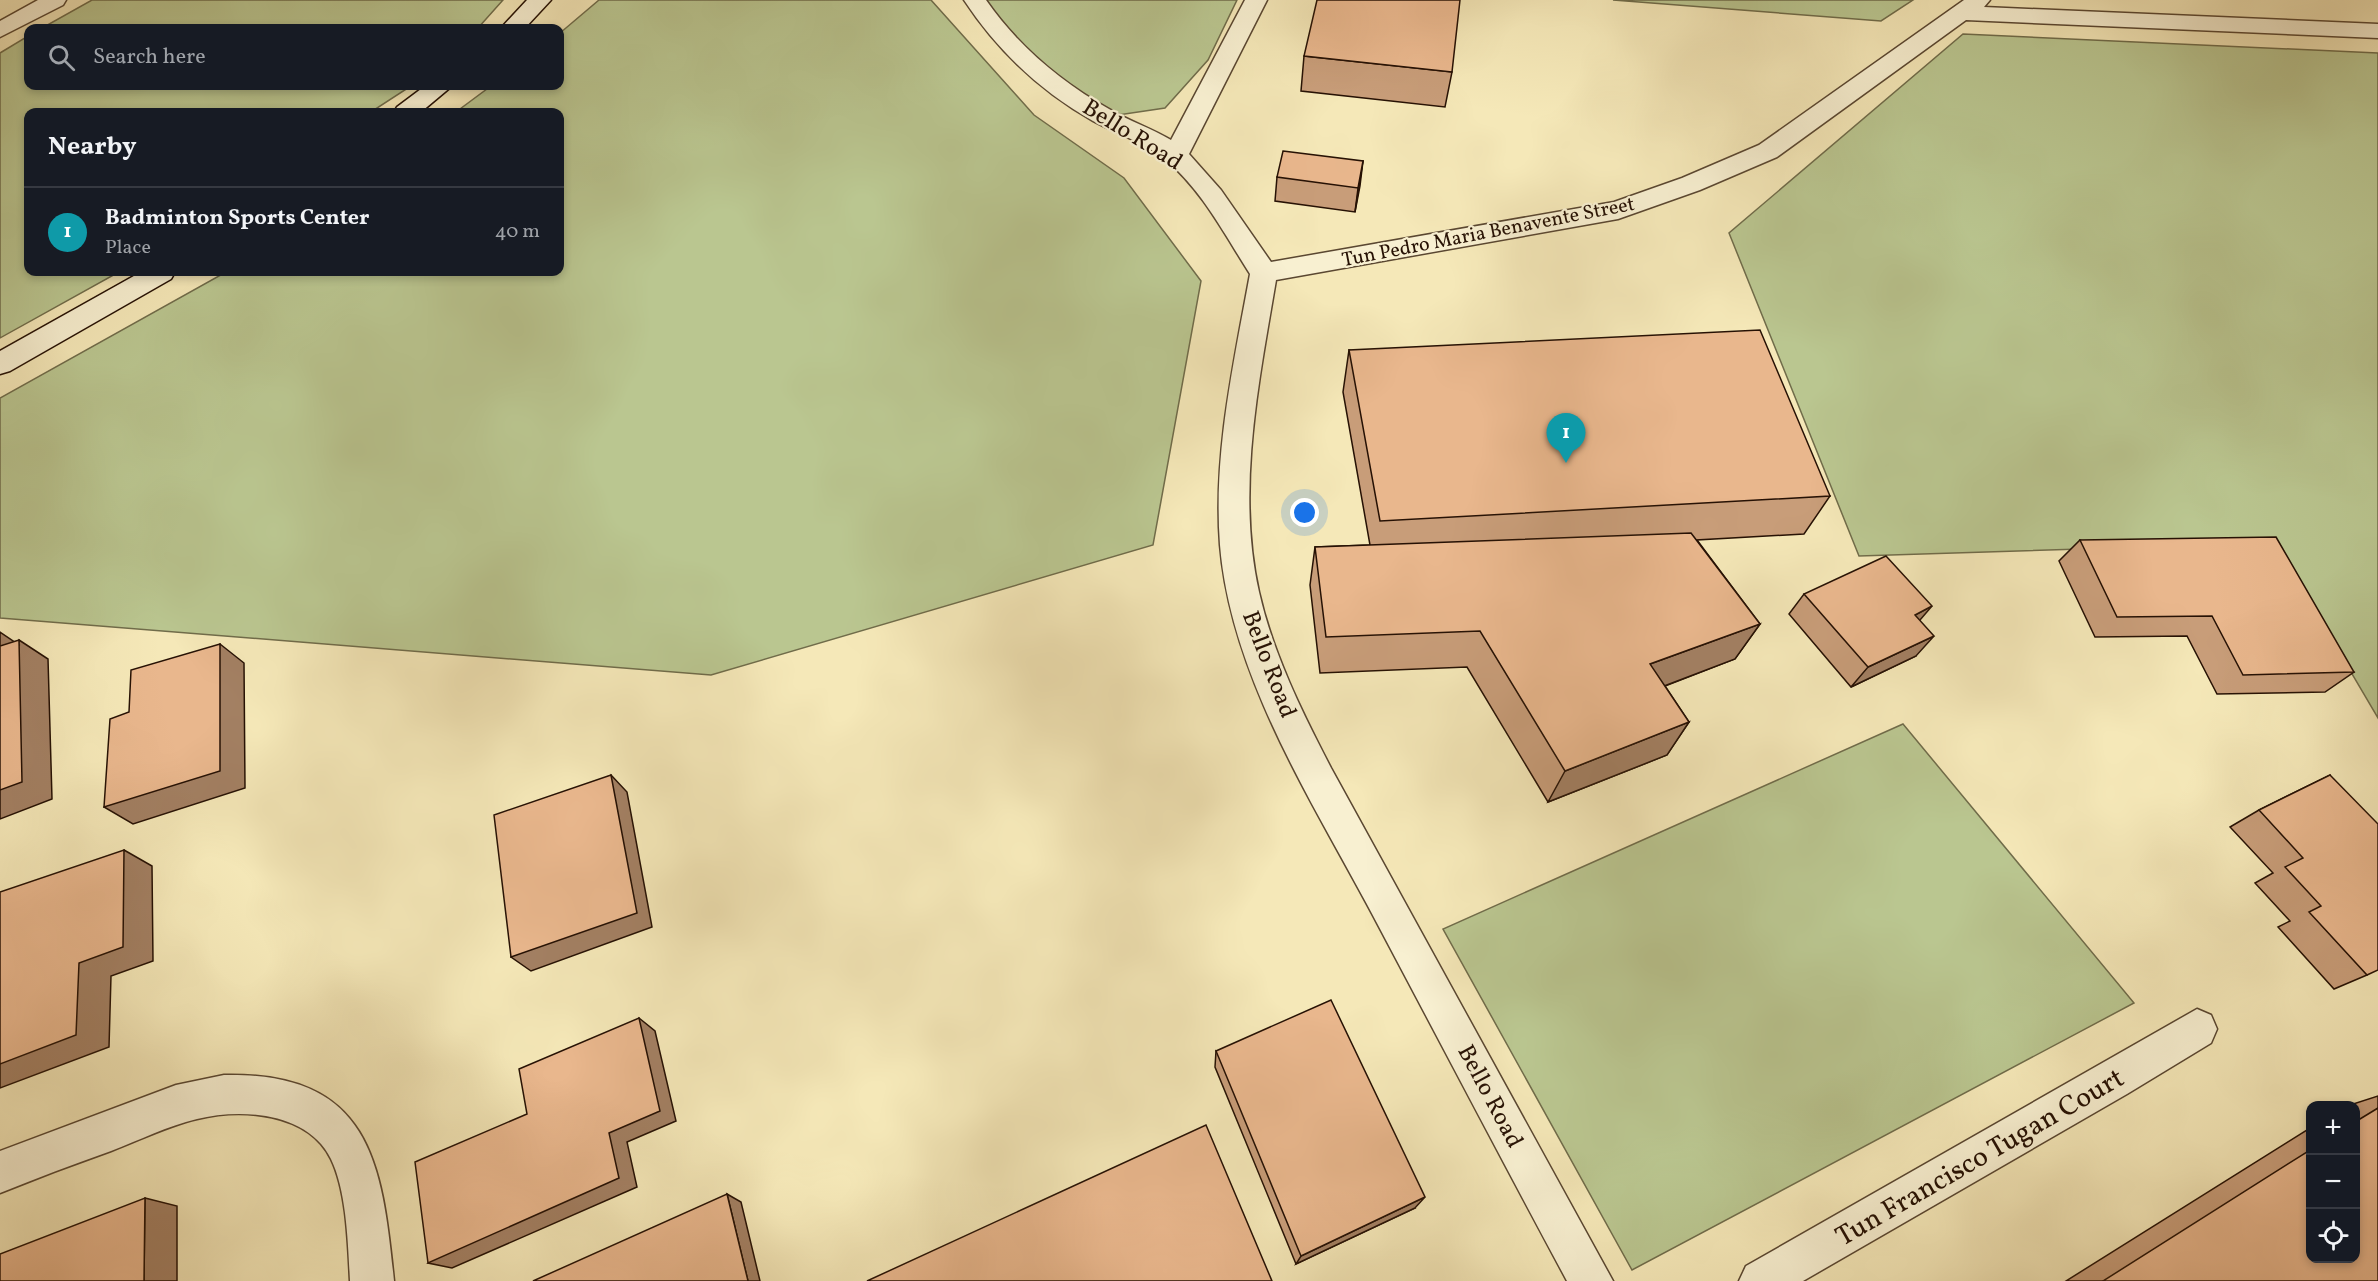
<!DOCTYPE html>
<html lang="en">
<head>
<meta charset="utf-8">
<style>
  body { margin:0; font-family:Vollkorn,serif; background:#20242c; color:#f1f3f6 }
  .controls { position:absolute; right:18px; bottom:18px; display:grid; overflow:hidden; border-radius:12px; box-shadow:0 3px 9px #0003 }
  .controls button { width:54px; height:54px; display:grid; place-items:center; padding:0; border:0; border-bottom:2px solid #363941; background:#171b24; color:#f1f3f6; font:30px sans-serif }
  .you { position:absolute; left:1305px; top:513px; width:21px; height:21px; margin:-15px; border:4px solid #fff; border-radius:50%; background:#1a73e8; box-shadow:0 0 0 9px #1a73e833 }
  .badge { display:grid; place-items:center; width:39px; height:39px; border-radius:50%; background:#c59692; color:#fff; font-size:20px; font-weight:700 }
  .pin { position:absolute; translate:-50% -50px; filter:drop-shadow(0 2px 3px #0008) }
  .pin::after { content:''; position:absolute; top:32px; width:21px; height:18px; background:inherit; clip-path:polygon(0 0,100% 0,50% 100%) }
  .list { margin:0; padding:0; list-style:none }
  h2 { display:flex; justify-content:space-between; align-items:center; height:78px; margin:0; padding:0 24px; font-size:26px }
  h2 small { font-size:20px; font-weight:400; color:#9ea1a6 }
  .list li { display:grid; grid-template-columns:39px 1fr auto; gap:18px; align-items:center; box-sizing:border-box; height:90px; padding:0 24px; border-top:2px solid #363941 }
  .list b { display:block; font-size:22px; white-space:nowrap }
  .list p { margin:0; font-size:20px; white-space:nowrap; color:#9ea1a6 }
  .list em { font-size:20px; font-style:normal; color:#9ea1a6 }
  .icon { flex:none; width:33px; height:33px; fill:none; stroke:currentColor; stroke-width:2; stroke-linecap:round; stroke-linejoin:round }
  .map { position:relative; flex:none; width:2378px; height:1281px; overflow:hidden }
  .search { position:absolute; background:#171b24; box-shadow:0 3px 9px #0003; left:24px; top:24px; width:540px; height:66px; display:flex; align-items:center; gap:15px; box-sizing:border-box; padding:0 21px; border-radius:12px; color:#9ea1a6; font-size:22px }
  .panel { position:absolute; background:#171b24; box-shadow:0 3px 9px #0003; left:24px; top:108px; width:540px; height:168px; border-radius:12px }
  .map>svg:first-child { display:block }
  .green { fill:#bac690; stroke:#706c4a; stroke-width:1.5 }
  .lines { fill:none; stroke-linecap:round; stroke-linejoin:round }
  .minor-casing { stroke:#5a4731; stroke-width:3 }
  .secondary-casing { stroke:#261104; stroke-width:3 }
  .minor { fill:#f8f0d1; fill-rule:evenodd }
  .secondary { fill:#f8f0d1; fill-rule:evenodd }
  .wall { fill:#c89d79; stroke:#261104; stroke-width:1.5 }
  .shaded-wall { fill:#a38063; stroke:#261104; stroke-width:1.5 }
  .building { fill:#e9b78d; stroke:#261104; stroke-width:1.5 }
  .labels { text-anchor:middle; stroke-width:4.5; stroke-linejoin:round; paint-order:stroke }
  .far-street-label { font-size:20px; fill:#261104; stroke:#f8f0d1 }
  .street-label { font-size:24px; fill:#261104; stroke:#f8f0d1 }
  .near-street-label { font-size:28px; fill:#261104; stroke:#f8f0d1 }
</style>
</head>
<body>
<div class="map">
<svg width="2378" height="1281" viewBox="0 0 2378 1281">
  <rect width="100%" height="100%" fill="#f5e8b8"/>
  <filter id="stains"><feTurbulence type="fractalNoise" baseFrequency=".00333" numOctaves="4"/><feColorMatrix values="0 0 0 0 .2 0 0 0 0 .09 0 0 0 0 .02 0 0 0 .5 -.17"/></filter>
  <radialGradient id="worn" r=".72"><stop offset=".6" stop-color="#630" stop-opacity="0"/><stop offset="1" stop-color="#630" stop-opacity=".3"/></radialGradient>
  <!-- green -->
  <path class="green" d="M 92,0 L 503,0 L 478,28 L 42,28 Z
    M 599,0 L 931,0 L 1034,115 L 1124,178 L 1201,281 L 1153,545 L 711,675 L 0,618 L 0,398 L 226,272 L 560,272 L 560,112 L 456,112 L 491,86 L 560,86 L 560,33 Z
    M 975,0 L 1237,0 L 1208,60 L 1165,108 L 1118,115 L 1052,81 Z
    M 1613,0 L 1913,0 L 1881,21 Z
    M 1963,34 L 2378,53 L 2378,718 L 2275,543 L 1859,556 L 1729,233 Z
    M 28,36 L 28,86 L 411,86 L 371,112 L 28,112 L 28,272 L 119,272 L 0,338 L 0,53 Z
    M 1903,724 L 2134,1003 L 1632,1270 L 1443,929 Z"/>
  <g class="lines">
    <!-- minor casing -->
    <g class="minor-casing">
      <path id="minor" d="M 38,0 L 66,0 L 63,5 L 0,37 L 0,21 Z
        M 964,0 L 986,0 C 1018,46 1061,82 1109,109 C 1129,121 1151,128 1171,140 L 1245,0 L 1267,0 L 1189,154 L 1221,190 L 1271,262 L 1614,202 L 1682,178 L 1759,145 L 1964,0 L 1990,0 L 1984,7 L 2378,24 L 2378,38 L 1966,20 L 1777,157 L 1700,190 L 1618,219 L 1276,280 C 1259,381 1236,490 1259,592 C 1273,654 1302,712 1331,768 L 1613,1281 L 1567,1281 C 1503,1162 1440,1042 1377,923 C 1316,807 1231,679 1220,545 C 1213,454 1234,362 1250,274 C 1225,235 1202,190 1166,160 C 1144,142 1117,134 1093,121 C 1040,91 997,50 964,0 Z
        M 2197,1009 L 2211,1015 L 2217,1029 L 2211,1043 L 2127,1094 L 1803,1281 L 1739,1281 L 1746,1266 Z
        M 224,1075 C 370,1072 382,1161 394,1281 L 350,1281 C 348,1245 347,1192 331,1159 C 308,1112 241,1108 197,1119 C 167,1126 140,1140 111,1151 C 74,1164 37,1178 0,1193 L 0,1151 L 176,1085 Z"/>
    </g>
    <!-- secondary casing -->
    <g class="secondary-casing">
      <path id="secondary" d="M 527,0 L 551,0 L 525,28 L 501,28 Z
        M 425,86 L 452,86 L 421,112 L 394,112 L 397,107 Z
        M 141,272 L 175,272 L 171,279 L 10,371 L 0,374 L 0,351 Z"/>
    </g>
    <!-- minor -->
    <use href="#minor" class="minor"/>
    <!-- secondary -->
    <use href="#secondary" class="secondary"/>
  </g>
  <!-- wall -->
  <path class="wall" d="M 1304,56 L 1452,72 L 1445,107 L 1301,91 Z
    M 1363,161 L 1355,212 L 1275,201 L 1277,177 Z
    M 1349,350 L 1830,496 L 1804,534 L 1697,540 L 1760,624 L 1735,659 L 1665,686 L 1689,722 L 1667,755 L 1548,802 L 1467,667 L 1320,673 L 1310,585 L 1315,547 L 1370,545 L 1343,392 Z
    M 2080,540 L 2354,672 L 2325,692 L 2217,694 L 2187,636 L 2095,637 L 2059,561 Z
    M 1804,594 L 1920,620 L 1916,656 L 1851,687 L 1789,614 Z
    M 2330,775 L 2367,975 L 2334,989 L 2278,927 L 2290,921 L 2255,883 L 2273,873 L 2230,827 L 2259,810 Z
    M 1216,1051 L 1415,1208 L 1296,1264 L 1215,1067 Z
    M 2378,1096 L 2378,1281 L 2066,1281 L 2310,1128 L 2310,1258 L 2355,1258 L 2355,1106 L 2347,1106 Z"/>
  <!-- shaded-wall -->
  <path class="shaded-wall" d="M 1363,161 L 1360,186 L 1355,212 L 1358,188 Z
    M 1932,606 L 1914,627 L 1915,615 Z
    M 1760,624 L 1735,659 L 1630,699 L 1650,664 Z
    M 0,632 L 19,645 L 0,657 Z
    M 1934,636 L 1916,656 L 1851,687 L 1868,667 Z
    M 19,640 L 48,659 L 52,799 L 0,819 L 0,790 Z
    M 220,644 L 244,663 L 245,788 L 133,824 L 104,807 Z
    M 1689,722 L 1667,755 L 1548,802 L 1565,771 Z
    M 611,775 L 627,792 L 652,927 L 531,971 L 511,957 Z
    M 124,850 L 152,866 L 153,961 L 111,976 L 109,1047 L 0,1088 L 0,1064 L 79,963 Z
    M 639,1018 L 655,1031 L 676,1121 L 627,1142 L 637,1187 L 452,1268 L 428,1263 L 609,1133 Z
    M 727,1194 L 741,1202 L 760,1281 L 748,1281 Z
    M 1425,1197 L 1415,1208 L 1296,1264 L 1301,1256 Z
    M 145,1198 L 177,1206 L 177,1281 L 144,1281 Z"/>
  <!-- building -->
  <path class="building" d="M 1317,0 L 1460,0 L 1452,72 L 1304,56 Z
    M 1283,151 L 1363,161 L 1358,188 L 1277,177 Z
    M 1760,330 L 1830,496 L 1380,521 L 1349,350 Z
    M 1691,533 L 1760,624 L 1650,664 L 1689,722 L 1565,771 L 1480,631 L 1326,637 L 1315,547 Z
    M 2276,537 L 2354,672 L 2243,675 L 2212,616 L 2117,617 L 2080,540 Z
    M 1886,556 L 1932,606 L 1915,615 L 1934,636 L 1868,667 L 1804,594 Z
    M 19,640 L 22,782 L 0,790 L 0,646 Z
    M 220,644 L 220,771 L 104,807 L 110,719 L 129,712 L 131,670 Z
    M 611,775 L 637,913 L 511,957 L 494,815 Z
    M 2330,775 L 2378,824 L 2378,970 L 2367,975 L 2309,912 L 2321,906 L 2285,867 L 2303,858 L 2259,810 Z
    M 124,850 L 123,947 L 79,963 L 76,1035 L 0,1064 L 0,892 Z
    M 1331,1000 L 1425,1197 L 1301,1256 L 1216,1051 Z
    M 639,1018 L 660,1111 L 609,1133 L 619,1178 L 428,1263 L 415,1162 L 527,1114 L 519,1069 Z
    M 2378,1108 L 2378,1281 L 2103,1281 L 2310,1150 L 2310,1258 L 2355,1258 L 2355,1122 Z
    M 1206,1125 L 1272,1281 L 867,1281 Z
    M 727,1194 L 748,1281 L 533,1281 Z
    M 145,1198 L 144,1281 L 0,1281 L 0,1254 Z"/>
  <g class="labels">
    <!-- far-street labels -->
    <g class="far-street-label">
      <text transform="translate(1488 231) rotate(-11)" y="7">Tun Pedro Maria Benavente Street</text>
    </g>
    <!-- street labels -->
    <g class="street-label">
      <text transform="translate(1133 134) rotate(32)" y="8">Bello Road</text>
      <text transform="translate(1270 664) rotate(69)" y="8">Bello Road</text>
      <text transform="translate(1491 1096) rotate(62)" y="8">Bello Road</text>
    </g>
    <!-- near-street labels -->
    <g class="near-street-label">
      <text transform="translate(1979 1156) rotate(-30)" y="10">Tun Francisco Tugan Court</text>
    </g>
  </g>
  <rect width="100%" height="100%" filter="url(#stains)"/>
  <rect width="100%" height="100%" fill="url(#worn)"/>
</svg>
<div class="controls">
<button>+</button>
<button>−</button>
<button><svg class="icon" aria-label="locate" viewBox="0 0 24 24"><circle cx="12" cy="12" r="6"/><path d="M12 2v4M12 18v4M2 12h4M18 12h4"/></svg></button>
</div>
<div class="you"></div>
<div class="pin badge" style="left:1566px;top:463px;background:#0f9aa8">1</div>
<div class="search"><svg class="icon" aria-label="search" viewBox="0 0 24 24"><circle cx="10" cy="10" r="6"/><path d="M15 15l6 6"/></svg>Search here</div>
<section class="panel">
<h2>Nearby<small></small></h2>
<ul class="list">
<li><span class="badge" style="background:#0f9aa8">1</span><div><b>Badminton Sports Center</b><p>Place</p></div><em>40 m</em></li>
</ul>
</section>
</div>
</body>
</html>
